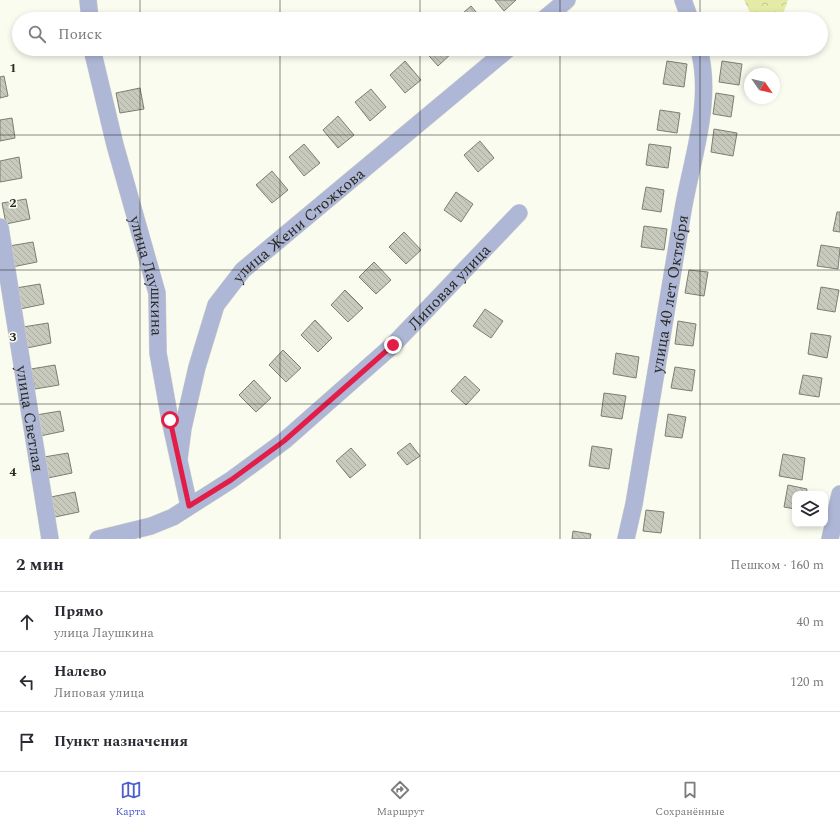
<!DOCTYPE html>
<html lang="ru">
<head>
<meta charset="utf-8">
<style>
  body { margin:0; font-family:Spectral,serif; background:#f2f2f3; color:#2b2b33 }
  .controls { position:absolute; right:12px; bottom:12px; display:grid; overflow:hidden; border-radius:8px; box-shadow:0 2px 6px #0003 }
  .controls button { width:36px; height:36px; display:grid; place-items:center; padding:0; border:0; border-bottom:1px solid #e1e1e2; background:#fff; color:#2b2b33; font:20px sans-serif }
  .compass { position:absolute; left:744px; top:68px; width:36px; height:36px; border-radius:50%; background:#fff; box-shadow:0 2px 6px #0003; rotate:124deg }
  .stop { position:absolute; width:12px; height:12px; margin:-9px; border:3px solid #e11d48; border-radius:50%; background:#fff }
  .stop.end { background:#e11d48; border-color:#fff; box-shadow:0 1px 4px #0008 }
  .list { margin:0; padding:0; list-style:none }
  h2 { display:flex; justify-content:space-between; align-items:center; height:52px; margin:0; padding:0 16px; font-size:17px }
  h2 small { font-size:13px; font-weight:400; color:#7c7c81 }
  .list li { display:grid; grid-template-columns:26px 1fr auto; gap:12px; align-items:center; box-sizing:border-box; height:60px; padding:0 16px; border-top:1px solid #e1e1e2 }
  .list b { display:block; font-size:15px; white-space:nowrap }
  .list p { margin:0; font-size:13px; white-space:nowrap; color:#7c7c81 }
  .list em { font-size:13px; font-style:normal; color:#7c7c81 }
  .icon { flex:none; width:22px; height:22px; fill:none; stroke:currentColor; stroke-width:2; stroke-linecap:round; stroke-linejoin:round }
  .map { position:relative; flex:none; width:840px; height:539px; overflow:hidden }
  .search { position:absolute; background:#fff; box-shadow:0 2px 6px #0003; left:12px; right:12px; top:12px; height:44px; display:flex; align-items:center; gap:10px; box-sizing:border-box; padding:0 14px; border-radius:22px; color:#7c7c81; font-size:15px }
  .sheet { height:232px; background:#fff }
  nav { display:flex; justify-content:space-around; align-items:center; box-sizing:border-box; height:56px; border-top:1px solid #e1e1e2; background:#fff; font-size:11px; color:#7c7c81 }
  nav a { display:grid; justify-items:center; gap:2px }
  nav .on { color:#4c5dd2 }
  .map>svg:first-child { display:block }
  .forest { fill:url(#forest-crowns) }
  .building { fill:url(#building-back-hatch); stroke:#7d7e73 }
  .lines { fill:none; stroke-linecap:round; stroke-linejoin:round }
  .minor-casing { stroke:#d5d6cb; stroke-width:18 }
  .minor { stroke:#aeb7d6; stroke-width:17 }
  .route { stroke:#e11d48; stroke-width:5 }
  .grid { fill:none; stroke:#2a2a25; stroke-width:1; stroke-opacity:0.55 }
  .labels { text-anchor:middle; stroke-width:3; stroke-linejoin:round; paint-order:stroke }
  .street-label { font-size:16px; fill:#2a2a25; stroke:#fbfcf0 }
  .grid-label { font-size:13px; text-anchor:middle; font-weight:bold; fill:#2a2a25; stroke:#fbfcf0; stroke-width:3; stroke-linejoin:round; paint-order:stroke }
</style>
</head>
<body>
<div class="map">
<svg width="840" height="539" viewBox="0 0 840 539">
  <defs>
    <pattern id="forest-crowns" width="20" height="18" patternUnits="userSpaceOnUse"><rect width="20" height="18" fill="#e4eba6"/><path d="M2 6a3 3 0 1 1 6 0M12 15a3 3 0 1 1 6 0" fill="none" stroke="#c4ca8f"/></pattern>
    <pattern id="building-back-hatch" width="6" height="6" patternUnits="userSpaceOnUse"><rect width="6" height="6" fill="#c8cabd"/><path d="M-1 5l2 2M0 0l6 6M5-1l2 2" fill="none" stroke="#acaea2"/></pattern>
  </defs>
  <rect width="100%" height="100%" fill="#fbfcf0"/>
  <!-- forest -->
  <path class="forest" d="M 744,0 L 788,0 L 781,19 L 753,19 Z"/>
  <!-- building -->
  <path class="building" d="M 495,0 L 516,0 L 504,11 Z
    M 471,6 L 482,19 L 456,19 Z
    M 423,49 L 451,49 L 453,52 L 438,66 Z
    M 405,61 L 421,80 L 405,93 L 390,75 Z
    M 667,61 L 687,64 L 684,87 L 663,84 Z
    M 722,61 L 742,64 L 739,85 L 719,82 Z
    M 4,76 L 8,96 L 0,98 L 0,77 Z
    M 140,88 L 144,109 L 120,113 L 116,93 Z
    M 371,89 L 386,107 L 370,121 L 355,102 Z
    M 716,93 L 734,96 L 731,117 L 713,114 Z
    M 660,110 L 680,113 L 677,133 L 657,130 Z
    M 338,116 L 354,135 L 338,148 L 323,130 Z
    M 12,118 L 15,138 L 0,141 L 0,120 Z
    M 714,129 L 737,133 L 733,156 L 711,152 Z
    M 480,141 L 494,158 L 478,172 L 464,155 Z
    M 304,144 L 320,163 L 304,176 L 289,157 Z
    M 649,144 L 671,147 L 668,168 L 646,165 Z
    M 19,157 L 22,178 L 0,182 L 0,161 Z
    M 272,171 L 288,190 L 272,203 L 256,185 Z
    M 646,187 L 664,190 L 661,212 L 642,209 Z
    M 456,192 L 473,204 L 461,222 L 444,210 Z
    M 26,199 L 30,219 L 6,224 L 2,203 Z
    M 837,212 L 840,212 L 840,232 L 833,231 Z
    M 644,226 L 667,229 L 664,250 L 641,247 Z
    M 404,232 L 421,250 L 406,264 L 389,247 Z
    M 33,242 L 37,262 L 12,267 L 9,246 Z
    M 821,245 L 840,248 L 838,269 L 817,266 Z
    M 374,262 L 391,280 L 376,294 L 359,277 Z
    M 689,270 L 708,272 L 704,296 L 685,293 Z
    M 40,284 L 44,304 L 20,309 L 16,288 Z
    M 821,287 L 839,290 L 835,312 L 817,309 Z
    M 345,290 L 363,308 L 348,322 L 331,305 Z
    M 485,309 L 503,321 L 491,338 L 473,326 Z
    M 315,320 L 332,338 L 318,352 L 301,335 Z
    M 678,321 L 696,324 L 693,346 L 675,344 Z
    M 48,323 L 51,343 L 27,348 L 23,327 Z
    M 811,333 L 831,336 L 827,358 L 808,354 Z
    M 283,350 L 301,368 L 286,382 L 269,365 Z
    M 616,353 L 639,357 L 636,378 L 613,374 Z
    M 55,365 L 59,385 L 35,389 L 31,369 Z
    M 675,367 L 695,370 L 692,391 L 671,388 Z
    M 803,375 L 822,378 L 819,397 L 799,394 Z
    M 465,376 L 480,390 L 466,405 L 451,391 Z
    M 254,380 L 271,398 L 256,412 L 239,395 Z
    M 604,393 L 626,396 L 622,419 L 601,416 Z
    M 60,411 L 64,431 L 40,436 L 36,415 Z
    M 668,414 L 686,417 L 682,438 L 665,436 Z
    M 410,443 L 420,456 L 407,465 L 397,453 Z
    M 592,446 L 612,449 L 609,469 L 589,466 Z
    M 351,448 L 366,465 L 350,478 L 336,461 Z
    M 68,453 L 72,473 L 48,478 L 44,457 Z
    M 783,454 L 805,458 L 802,480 L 779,476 Z
    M 788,485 L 807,489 L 806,494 L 795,494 L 795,509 L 784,507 Z
    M 75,492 L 79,512 L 55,517 L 51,497 Z
    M 646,510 L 664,512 L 661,533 L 643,531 Z
    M 573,531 L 591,534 L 590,539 L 572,539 Z"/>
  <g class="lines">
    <!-- minor casing -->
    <g class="minor-casing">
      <g id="minor">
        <path d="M 88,0 L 90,19"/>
        <path d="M 683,0 L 690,19"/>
        <path d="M 544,19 L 567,0"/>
        <path id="s1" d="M 92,49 L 115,145 L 157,293 L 158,353 L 170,420 L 189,506"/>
        <path id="s2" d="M 0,227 L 50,539"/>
        <path id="s3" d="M 179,459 L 183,428 L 197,367 L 216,305 L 243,270 L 508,49"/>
        <path id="s4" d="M 98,539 L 151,526 L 173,517 L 231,480 L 284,441 L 393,345 L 519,213"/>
        <path id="s5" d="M 626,539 L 634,504 C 650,406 667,308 683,210 C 692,158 713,102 699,49"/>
        <path d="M 830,539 L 840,494"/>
      </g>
    </g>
    <!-- minor -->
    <use href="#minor" class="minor"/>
  </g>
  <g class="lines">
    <!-- route -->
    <path class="route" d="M 170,420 L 189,506 L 231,480 L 284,441 L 393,345"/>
  </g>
  <!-- grid -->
  <path class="grid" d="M 140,0 L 140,19M 280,0 L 280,19M 420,0 L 420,19M 560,0 L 560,19M 700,0 L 700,19M 140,49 L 140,539M 280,49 L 280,539M 420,49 L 420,539M 560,49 L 560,539M 700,49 L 700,539M 0,135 L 840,135M 0,270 L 840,270M 0,404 L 840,404"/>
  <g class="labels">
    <!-- street labels -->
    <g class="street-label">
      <text dy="6" stroke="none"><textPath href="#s3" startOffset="274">улица Жени Стожкова</textPath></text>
      <text dy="6" stroke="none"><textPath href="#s1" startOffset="234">улица Лаушкина</textPath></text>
      <text dy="6" stroke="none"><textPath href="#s4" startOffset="439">Липовая улица</textPath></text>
      <text dy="6" stroke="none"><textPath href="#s5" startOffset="249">улица 40 лет Октября</textPath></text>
      <text dy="6" stroke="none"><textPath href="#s2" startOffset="194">улица Светлая</textPath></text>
    </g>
  </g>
  <g class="grid-label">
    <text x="13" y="72">1</text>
    <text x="13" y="207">2</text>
    <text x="13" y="341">3</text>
    <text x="13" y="476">4</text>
  </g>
</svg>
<div class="controls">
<button><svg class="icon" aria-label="layers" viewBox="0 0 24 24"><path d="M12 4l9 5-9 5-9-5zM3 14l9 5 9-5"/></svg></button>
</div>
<svg class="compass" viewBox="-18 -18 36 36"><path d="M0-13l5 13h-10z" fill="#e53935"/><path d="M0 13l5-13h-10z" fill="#7c7c81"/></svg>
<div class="stop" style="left:170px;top:420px"></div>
<div class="stop end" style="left:393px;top:345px"></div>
<div class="search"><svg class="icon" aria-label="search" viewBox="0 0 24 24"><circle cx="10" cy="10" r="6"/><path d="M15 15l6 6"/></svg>Поиск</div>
</div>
<section class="sheet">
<h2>2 мин<small>Пешком · 160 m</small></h2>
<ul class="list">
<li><svg class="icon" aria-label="ahead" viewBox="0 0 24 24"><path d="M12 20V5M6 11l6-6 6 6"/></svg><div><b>Прямо</b><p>улица Лаушкина</p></div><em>40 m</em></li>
<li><svg class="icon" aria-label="left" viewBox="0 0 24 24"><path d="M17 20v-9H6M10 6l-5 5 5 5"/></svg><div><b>Налево</b><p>Липовая улица</p></div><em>120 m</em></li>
<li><svg class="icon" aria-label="arrive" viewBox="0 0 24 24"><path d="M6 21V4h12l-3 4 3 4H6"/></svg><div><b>Пункт назначения</b></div></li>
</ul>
</section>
<nav>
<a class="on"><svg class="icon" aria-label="map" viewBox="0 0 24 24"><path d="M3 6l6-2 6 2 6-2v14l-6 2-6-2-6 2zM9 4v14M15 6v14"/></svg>Карта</a>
<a><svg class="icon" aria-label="directions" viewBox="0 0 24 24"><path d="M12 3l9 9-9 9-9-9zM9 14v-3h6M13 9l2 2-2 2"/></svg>Маршрут</a>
<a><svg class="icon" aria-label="saved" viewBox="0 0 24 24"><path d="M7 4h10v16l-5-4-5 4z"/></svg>Сохранённые</a>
</nav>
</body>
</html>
